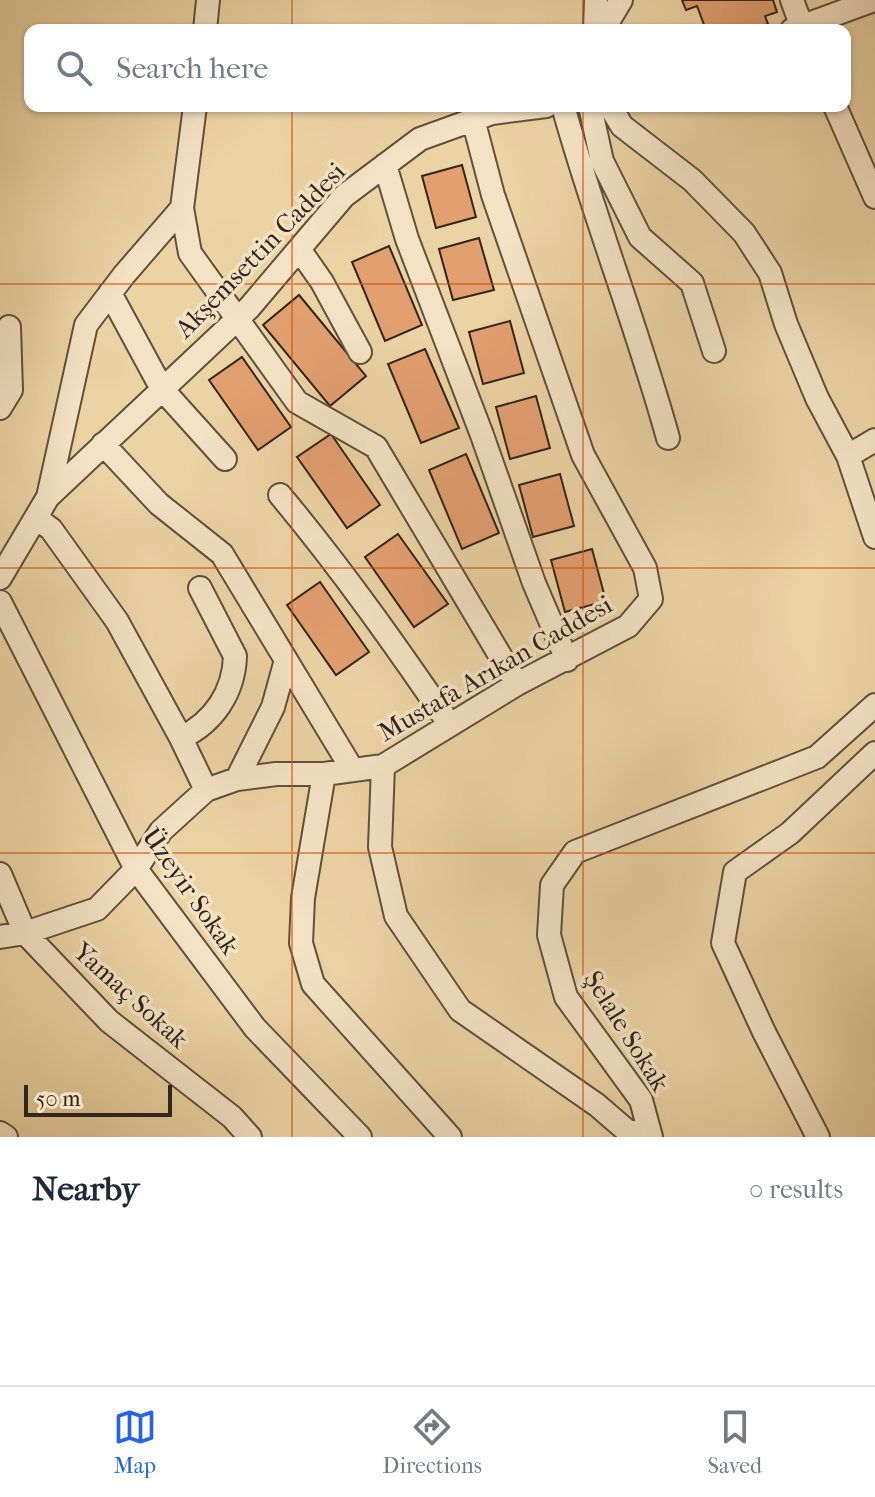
<!DOCTYPE html>
<html lang="en">
<head>
<meta charset="utf-8">
<style>
  body { margin:0; font-family:"IM FELL French Canon",serif; background:#f2f2f3; color:#1f2937 }
  .scale { position:absolute; left:24px; bottom:20px; width:148px; box-sizing:border-box; padding-left:8px; border:4px solid #33251c; border-top:0; font-size:22px; line-height:28px; white-space:nowrap; color:#33251c; -webkit-text-stroke:6px #f3e2c4; paint-order:stroke }
  .list { margin:0; padding:0; list-style:none }
  h2 { display:flex; justify-content:space-between; align-items:center; height:104px; margin:0; padding:0 32px; font-size:34px }
  h2 small { font-size:26px; font-weight:400; color:#747a83 }
  .icon { flex:none; width:44px; height:44px; fill:none; stroke:currentColor; stroke-width:2; stroke-linecap:round; stroke-linejoin:round }
  .map { position:relative; flex:none; width:875px; height:1137px; overflow:hidden }
  .search { position:absolute; background:#fff; box-shadow:0 2px 6px #0004; left:24px; right:24px; top:24px; height:88px; display:flex; align-items:center; gap:20px; box-sizing:border-box; padding:0 28px; border-radius:16px; color:#747a83; font-size:30px }
  .sheet { height:248px; background:#fff }
  nav { display:flex; justify-content:space-around; align-items:center; box-sizing:border-box; height:112px; border-top:2px solid #e0e1e3; background:#fff; font-size:22px; color:#747a83 }
  nav a { display:grid; justify-items:center; gap:4px }
  nav .on { color:#2563eb }
  .map>svg:first-child { display:block }
  .building { fill:#e29f70; stroke:#33251c; stroke-width:2 }
  .lines { fill:none; stroke-linecap:round; stroke-linejoin:round }
  .minor-casing { stroke:#61503e; stroke-width:26 }
  .minor { stroke:#f3e2c4; stroke-width:22 }
  .grid { fill:none; stroke:#cd510e; stroke-width:2; stroke-opacity:0.55 }
  .labels { text-anchor:middle; stroke-width:7; stroke-linejoin:round; paint-order:stroke }
  .street-label { font-size:26px; fill:#33251c; stroke:#f3e2c4 }
</style>
</head>
<body>
<div class="map">
<svg width="875" height="1137" viewBox="0 0 875 1137">
  <rect width="100%" height="100%" fill="#ecd3a4"/>
  <filter id="stains"><feTurbulence type="fractalNoise" baseFrequency=".0025" numOctaves="4"/><feColorMatrix values="0 0 0 0 .2 0 0 0 0 .09 0 0 0 0 .02 0 0 0 .5 -.17"/></filter>
  <radialGradient id="worn" r=".72"><stop offset=".6" stop-color="#630" stop-opacity="0"/><stop offset="1" stop-color="#630" stop-opacity=".3"/></radialGradient>
  <!-- building -->
  <path class="building" d="M 682,0 L 773,0 L 777,12 L 765,16 L 768,24 L 753,30 L 706,30 L 697,6 L 686,10 Z
    M 462,165 L 476,217 L 436,228 L 422,176 Z
    M 479,238 L 494,290 L 453,300 L 439,249 Z
    M 389,246 L 422,325 L 385,341 L 352,262 Z
    M 299,295 L 366,376 L 330,406 L 263,325 Z
    M 510,321 L 524,373 L 483,384 L 469,332 Z
    M 425,349 L 459,428 L 421,443 L 388,364 Z
    M 242,357 L 291,427 L 258,450 L 209,380 Z
    M 536,396 L 550,448 L 510,459 L 496,407 Z
    M 331,434 L 380,505 L 347,528 L 297,457 Z
    M 466,454 L 499,533 L 462,549 L 429,470 Z
    M 560,474 L 574,526 L 533,537 L 519,485 Z
    M 398,534 L 448,604 L 414,627 L 365,557 Z
    M 592,549 L 606,601 L 565,612 L 551,560 Z
    M 320,582 L 369,652 L 336,675 L 287,605 Z"/>
  <g class="lines">
    <!-- minor casing -->
    <g class="minor-casing">
      <path id="minor" d="M 792,0 L 803,30
        M 205,30 L 208,0
        M 595,30 L 596,0
        M 603,30 L 621,0
        M 792,30 L 874,0
        M 563,106 C 594,218 637,326 668,438
        M 590,106 L 602,161 L 640,237 L 692,283 L 714,351
        M 610,106 L 622,126 L 692,180 L 744,233 L 770,273 L 786,324 L 817,398 L 848,456 L 875,537
        M 835,106 L 875,197
        M 385,165 L 407,239 L 482,435 L 534,583 L 567,660
        M 182,208 L 190,253 L 297,402 L 376,447 L 517,684
        M 299,249 L 322,282 L 360,352
        M 110,293 L 162,389 L 225,459
        M 0,408 L 11,390 L 9,327
        M 103,444 L 159,504 L 222,554 L 352,769
        M 848,456 L 875,440
        M 280,495 C 341,568 396,646 450,725
        M 48,497 L 86,325 L 124,275 L 182,208 L 195,106
        M 36,518 L 51,529 L 117,621 L 181,738 L 206,790
        M 0,578 L 48,497 L 249,308 L 344,196 L 420,139 L 492,113 L 546,106
        M 0,602 L 136,869 L 255,1028 L 360,1137
        M 181,738 C 214,722 234,692 235,656 L 200,588
        M 383,766 L 380,847 L 396,916 L 460,1010 L 597,1105 L 626,1130 L 651,1137 L 641,1100 L 566,997 L 549,935 L 552,885 L 575,852 L 817,757 L 875,705
        M 324,774 L 303,898 L 301,943 L 313,984 L 450,1137
        M 237,779 L 273,707 L 286,660
        M 0,874 L 25,933 L 109,1021 L 232,1117 L 250,1137
        M 0,937 L 25,933 L 97,909 L 136,869 L 161,831 L 206,790 L 237,779 L 276,774 L 324,774 L 383,766 L 517,684 L 628,626 L 651,599 L 645,568 L 583,455 L 493,195 L 473,119
        M 0,1133 L 6,1137
        M 818,1137 L 764,1032 L 723,943 L 735,872 L 790,833 L 875,753"/>
    </g>
    <!-- minor -->
    <use href="#minor" class="minor"/>
  </g>
  <!-- grid -->
  <path class="grid" d="M 292,0 L 292,30M 583,0 L 583,30M 292,106 L 292,1137M 583,106 L 583,1137M 0,284 L 875,284M 0,568 L 875,568M 0,853 L 875,853"/>
  <g class="labels">
    <!-- street labels -->
    <g class="street-label">
      <text transform="translate(260 250) rotate(-46)" y="9">Akşemsettin Caddesi</text>
      <text transform="translate(495 668) rotate(-30)" y="9">Mustafa Arıkan Caddesi</text>
      <text transform="translate(191 891) rotate(55)" y="9">Üzeyir Sokak</text>
      <text transform="translate(131 995) rotate(42)" y="9">Yamaç Sokak</text>
      <text transform="translate(627 1031) rotate(58)" y="9">Şelale Sokak</text>
    </g>
  </g>
  <rect width="100%" height="100%" filter="url(#stains)"/>
  <rect width="100%" height="100%" fill="url(#worn)"/>
</svg>
<div class="scale">50 m</div>
<div class="search"><svg class="icon" aria-label="search" viewBox="0 0 24 24"><circle cx="10" cy="10" r="6"/><path d="M15 15l6 6"/></svg>Search here</div>
</div>
<section class="sheet">
<h2>Nearby<small>0 results</small></h2>
<ul class="list">
</ul>
</section>
<nav>
<a class="on"><svg class="icon" aria-label="map" viewBox="0 0 24 24"><path d="M3 6l6-2 6 2 6-2v14l-6 2-6-2-6 2zM9 4v14M15 6v14"/></svg>Map</a>
<a><svg class="icon" aria-label="directions" viewBox="0 0 24 24"><path d="M12 3l9 9-9 9-9-9zM9 14v-3h6M13 9l2 2-2 2"/></svg>Directions</a>
<a><svg class="icon" aria-label="saved" viewBox="0 0 24 24"><path d="M7 4h10v16l-5-4-5 4z"/></svg>Saved</a>
</nav>
</body>
</html>
